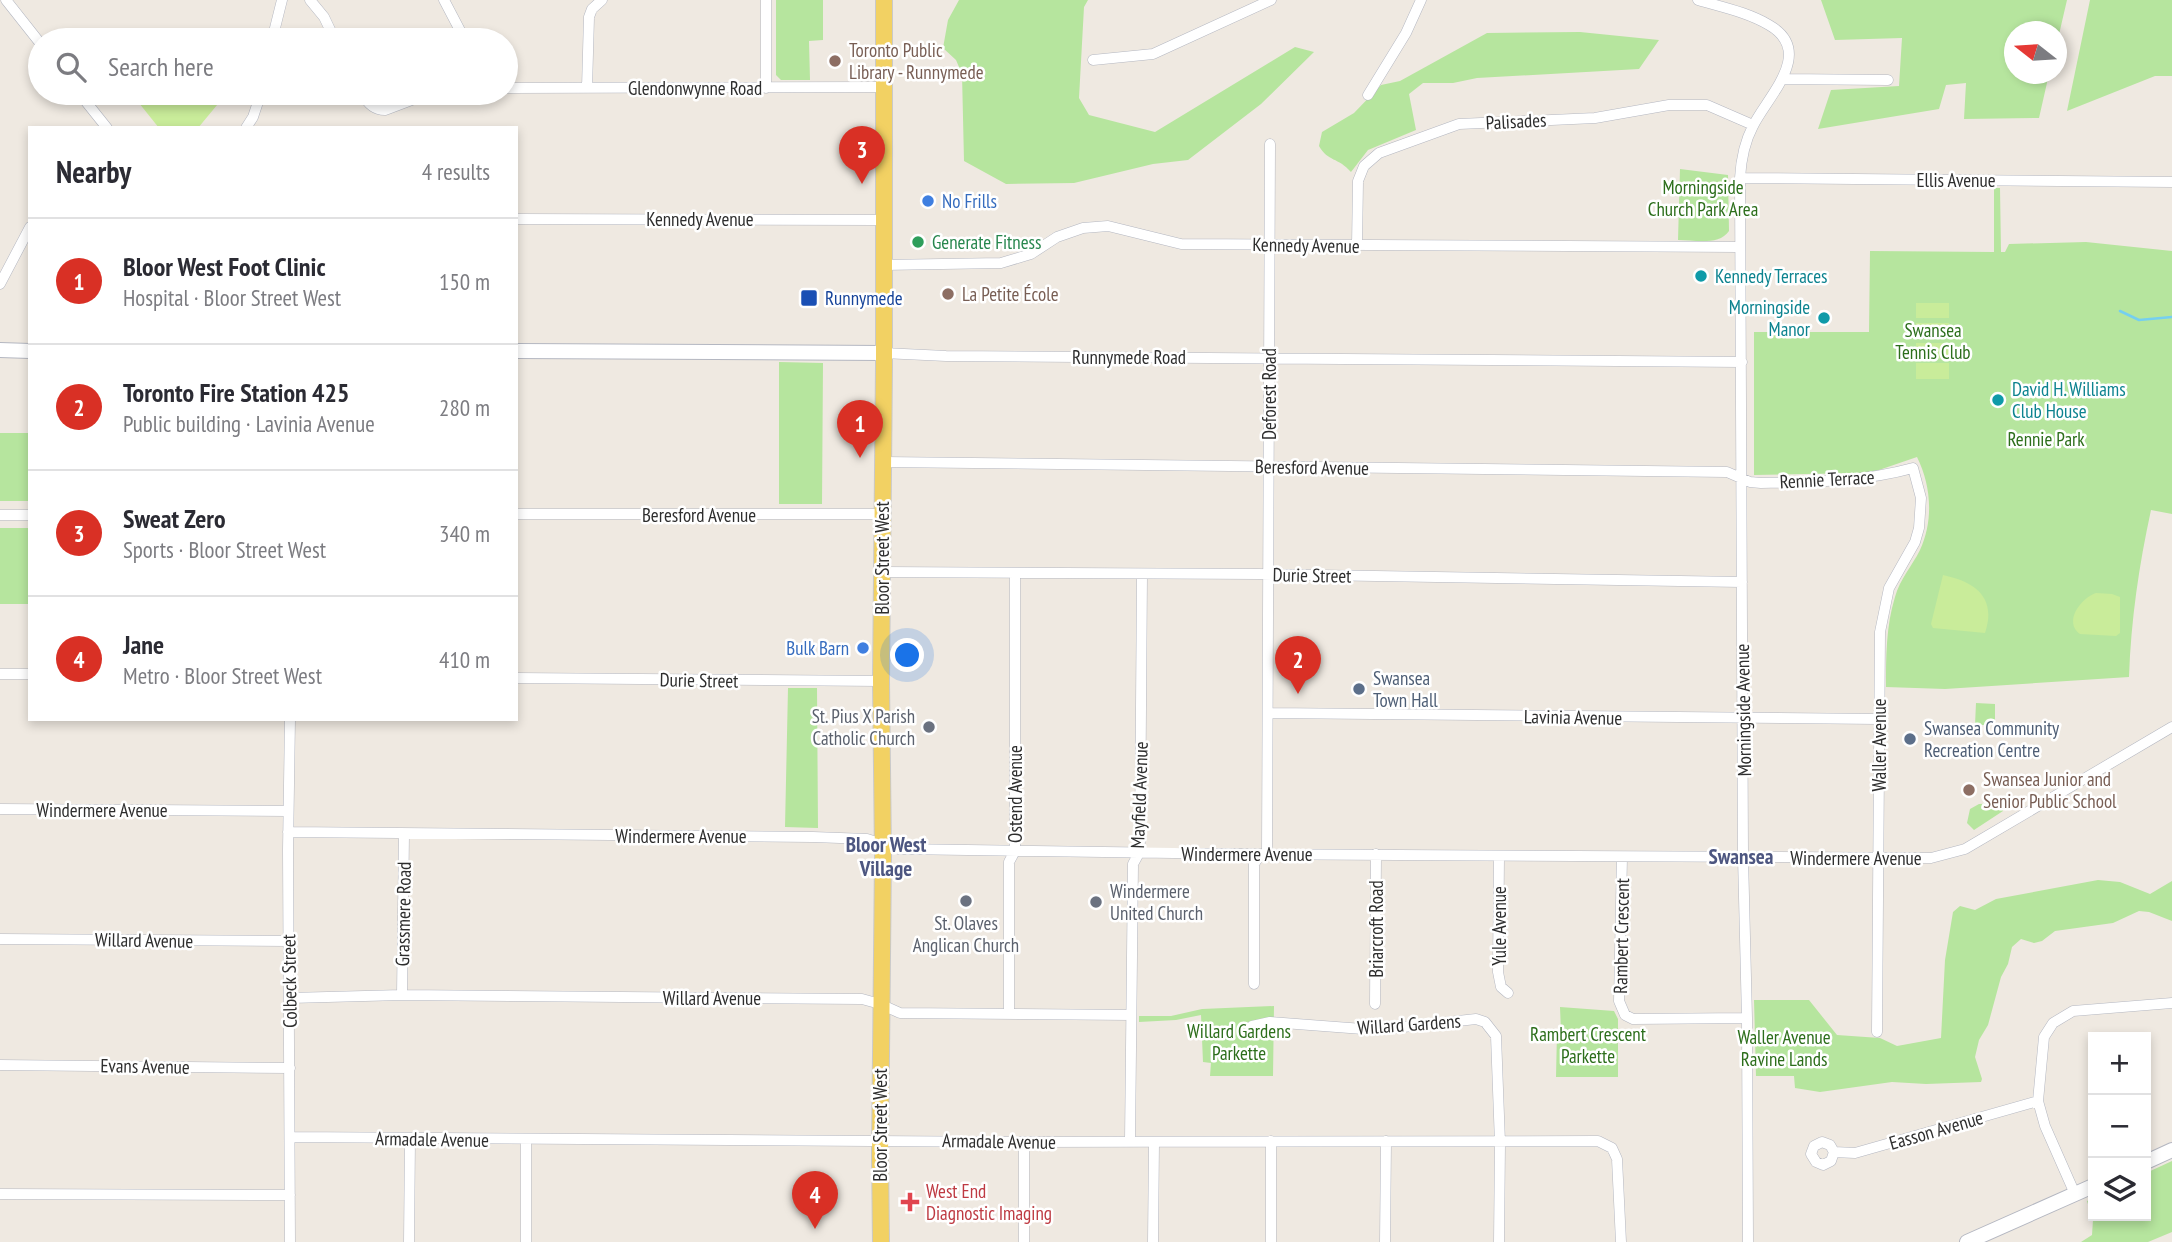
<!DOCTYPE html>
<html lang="en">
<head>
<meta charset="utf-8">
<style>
  body { margin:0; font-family:"PT Sans Narrow",sans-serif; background:#f2f2f3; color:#2b2b33 }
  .controls { position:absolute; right:21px; bottom:21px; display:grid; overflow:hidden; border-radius:0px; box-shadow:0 4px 10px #0003 }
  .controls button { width:63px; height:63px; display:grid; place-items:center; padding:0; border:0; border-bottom:2px solid #e1e1e2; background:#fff; color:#2b2b33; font:35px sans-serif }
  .compass { position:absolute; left:2004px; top:21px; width:63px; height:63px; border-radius:50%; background:#fff; box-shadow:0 4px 10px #0003; rotate:287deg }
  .you { position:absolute; left:908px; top:656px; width:24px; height:24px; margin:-18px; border:5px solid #fff; border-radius:50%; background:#1a73e8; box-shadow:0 0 0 10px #1a73e833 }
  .badge { display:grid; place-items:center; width:46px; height:46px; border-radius:50%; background:#d93025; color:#fff; font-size:23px; font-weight:700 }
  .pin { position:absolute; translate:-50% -58px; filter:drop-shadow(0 2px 4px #0008) }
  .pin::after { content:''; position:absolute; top:37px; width:24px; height:21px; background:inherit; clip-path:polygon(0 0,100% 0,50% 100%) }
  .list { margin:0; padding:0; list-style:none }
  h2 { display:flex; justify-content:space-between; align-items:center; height:91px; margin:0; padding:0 28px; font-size:30px }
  h2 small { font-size:23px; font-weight:400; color:#7c7c81 }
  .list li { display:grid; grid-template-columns:46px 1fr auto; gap:21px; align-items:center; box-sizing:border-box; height:126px; padding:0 28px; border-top:2px solid #e1e1e2 }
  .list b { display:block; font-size:26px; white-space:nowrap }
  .list p { margin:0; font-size:23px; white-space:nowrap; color:#7c7c81 }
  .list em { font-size:23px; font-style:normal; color:#7c7c81 }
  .icon { flex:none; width:38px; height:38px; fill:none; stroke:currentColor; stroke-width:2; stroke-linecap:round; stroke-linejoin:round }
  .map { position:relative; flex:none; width:2172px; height:1242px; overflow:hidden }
  .search { position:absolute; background:#fff; box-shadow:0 4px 10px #0003; left:28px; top:28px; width:490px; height:77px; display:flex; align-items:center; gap:18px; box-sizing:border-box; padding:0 24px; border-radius:38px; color:#7c7c81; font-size:26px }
  .panel { position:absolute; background:#fff; box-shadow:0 4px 10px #0003; left:28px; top:126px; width:490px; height:595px; border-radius:0px }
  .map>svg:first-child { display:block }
  .green { fill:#b6e59e }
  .pitch { fill:#c9ec9a }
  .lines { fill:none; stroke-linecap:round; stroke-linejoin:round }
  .stream { stroke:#75cff0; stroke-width:2.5 }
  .street-casing { stroke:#b4b7c1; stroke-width:11 }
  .secondary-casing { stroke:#b4b7c1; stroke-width:16 }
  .primary-casing { stroke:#c9c9c9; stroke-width:18 }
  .street { stroke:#fff; stroke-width:10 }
  .secondary { stroke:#fff; stroke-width:14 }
  .primary { stroke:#f2d163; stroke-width:16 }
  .education-dot { fill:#8d6e63; stroke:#fff; stroke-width:2.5 }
  .shop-dot { fill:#3f7fe0; stroke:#fff; stroke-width:2.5 }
  .leisure-dot { fill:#2e9e5b; stroke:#fff; stroke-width:2.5 }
  .culture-dot { fill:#0f9aa8; stroke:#fff; stroke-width:2.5 }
  .transit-dot { fill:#1a4fb4; stroke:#fff; stroke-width:2.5 }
  .service-dot { fill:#5c6f8a; stroke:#fff; stroke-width:2.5 }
  .worship-dot { fill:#6b7280; stroke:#fff; stroke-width:2.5 }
  .health-dot { fill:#e0444e; stroke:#fff; stroke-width:2.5 }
  .labels { text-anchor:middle; stroke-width:5; stroke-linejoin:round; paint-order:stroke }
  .education-label { font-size:19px; fill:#785e54; stroke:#fff; text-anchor:start }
  .street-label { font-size:19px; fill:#2e2e2e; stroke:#fff }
  .park-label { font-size:19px; fill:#2c6e1b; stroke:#fff }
  .shop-label { font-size:19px; fill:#366cbe; stroke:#fff; text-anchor:start }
  .leisure-label { font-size:19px; fill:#27864d; stroke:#fff; text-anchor:start }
  .culture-label { font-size:19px; fill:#0d838f; stroke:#fff; text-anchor:start }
  .transit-label { font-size:19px; fill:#164399; stroke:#fff; text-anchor:start }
  .service-label { font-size:19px; fill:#4e5e75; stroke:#fff; text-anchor:start }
  .worship-label { font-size:19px; fill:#5b616d; stroke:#fff; text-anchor:end }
  .health-label { font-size:19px; fill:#be3a42; stroke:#fff; text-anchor:start }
  .neighbourhood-label { font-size:21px; font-weight:bold; fill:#4d5680; stroke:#fff }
</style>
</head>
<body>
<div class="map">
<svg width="2172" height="1242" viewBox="0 0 2172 1242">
  <rect width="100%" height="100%" fill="#efe9e1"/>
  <!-- green -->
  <path class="green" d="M 776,0 L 823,0 L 823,40 L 809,41 L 810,80 L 781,80 L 776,75 Z
    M 959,0 L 1088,0 L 1084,7 L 1079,98 L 1089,115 L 1155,132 L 1295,47 L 1314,52 L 1261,104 L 1188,160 L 1153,164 L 1074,183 L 1006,184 L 964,161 L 962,74 L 956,60 L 943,48 L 948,20 Z
    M 1821,0 L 2067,0 L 2057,43 L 2056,32 L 2014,32 L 2014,74 L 2049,74 L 2039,118 L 1964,119 L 1966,83 L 1946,85 L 1939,109 L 1818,129 L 1831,90 L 1899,86 L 1902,38 L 1835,40 Z
    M 2090,0 L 2172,0 L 2172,76 L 2155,76 L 2067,111 Z
    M 1580,32 L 1659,40 L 1639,69 L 1477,78 L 1453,83 L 1423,83 L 1409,94 L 1416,130 L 1368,150 L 1351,172 C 1338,157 1328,162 1319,146 L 1322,132 L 1354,113 L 1381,85 L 1400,81 L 1487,33 Z
    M 1680,169 L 1728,175 L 1729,231 C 1719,246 1694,240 1678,240 Z
    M 1994,188 L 2000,188 L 2001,252 L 2005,252 L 2009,244 L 2086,242 L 2172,251 L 2172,514 L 2151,510 C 2139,565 2131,620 2129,677 L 1945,689 L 1886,687 C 1886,657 1886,626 1895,597 C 1900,579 1912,566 1920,550 C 1934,520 1931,485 1917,457 L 1879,470 L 1863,473 L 1754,475 L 1754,332 L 1869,332 L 1870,251 L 1994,252 Z
    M 779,362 L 823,363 L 822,504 L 779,504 Z
    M 0,433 L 30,433 L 30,501 L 0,501 Z
    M 0,528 L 30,528 L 30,604 L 0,604 Z
    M 788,688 L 817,688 L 818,828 L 785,827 Z
    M 1976,703 L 1995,704 L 1995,725 L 1975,725 Z
    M 1998,803 L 2003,811 L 1974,830 L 1967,823 L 1970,809 L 1979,804 Z
    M 2098,880 L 2120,882 L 2150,894 L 2172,881 L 2172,921 L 2149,912 L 2139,911 L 2113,923 L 2055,931 L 2042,941 L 2034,943 L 2021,939 L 2012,947 L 2008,964 L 2001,977 L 1988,1025 L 1979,1040 L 1975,1057 L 1982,1079 L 1981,1082 L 1926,1084 L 1892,1082 L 1820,1092 L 1795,1088 L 1794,1076 L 1756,1076 L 1754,1000 L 1809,1000 L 1837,1035 L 1880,1038 L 1897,1046 L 1941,1038 L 1945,960 L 1953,912 L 1960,906 L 1975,910 L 1996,899 Z
    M 1274,1006 L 1273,1076 L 1210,1076 L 1211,1063 L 1203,1062 L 1201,1015 L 1176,1020 L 1139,1022 L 1139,1016 L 1171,1016 L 1202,1009 Z
    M 1560,1007 L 1614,1011 L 1618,1019 L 1618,1077 L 1556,1077 L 1557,1032 L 1561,1032 Z
    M 2172,1161 L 2172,1232 L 2148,1242 L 2081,1242 L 2092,1235 L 2093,1220 L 2087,1201 L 2093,1198 L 2093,1216 L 2146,1216 L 2146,1173 Z"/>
  <!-- pitch -->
  <path class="pitch" d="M 131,93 L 227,93 L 198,128 L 159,128 Z
    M 1916,303 L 1949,303 L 1949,318 L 1916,318 Z
    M 1916,323 L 1949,323 L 1949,338 L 1916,338 Z
    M 1916,343 L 1949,343 L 1949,359 L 1916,358 Z
    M 1916,363 L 1949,363 L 1949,379 L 1916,379 Z
    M 1943,575 C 1975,582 1997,597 1985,633 L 1933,628 L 1931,624 Z
    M 2096,593 L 2112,594 L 2120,597 L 2120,633 L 2116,636 L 2080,634 C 2063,622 2081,598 2096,593 Z"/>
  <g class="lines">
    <!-- stream -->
    <path class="stream" d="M 2120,311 L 2139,320 L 2172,317"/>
    <!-- street casing -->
    <g class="street-casing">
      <path id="street" d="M 6,0 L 40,43
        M 310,0 L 324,17 L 335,40
        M 444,0 L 465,40
        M 766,0 L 766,88
        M 1698,0 C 1721,7 1747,12 1769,25 C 1816,52 1767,97 1753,126 C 1744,143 1741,160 1740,178 L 1743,857 L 1747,1018 L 1748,1242
        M 272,40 L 282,0
        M 1093,60 L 1153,54 L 1271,0
        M 1783,79 L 1888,80
        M 506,88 L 884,87
        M 587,88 L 589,17 L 592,9 L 602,0
        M 79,93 L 107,128
        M 362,93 C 367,103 374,110 385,110 L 430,93
        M 1368,95 L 1406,33 L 1421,0
        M 246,128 L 253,117 L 261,93
        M 1740,178 L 2172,182
        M 516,219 L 883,220
        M 1357,246 L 1358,181 L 1364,166 L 1379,153 L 1459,124 L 1595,118 L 1669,105 L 1707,105 L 1753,125
        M 883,265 L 1001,263 L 1031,254 L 1057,237 L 1083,228 L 1108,226 L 1181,244 L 1739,247
        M 0,284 L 30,227
        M 883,353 L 946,356 L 1742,362
        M 883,462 L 1727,472 L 1750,482 L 1761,483 C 1813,482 1862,482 1913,468 L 1921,498 L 1919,528 L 1915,542 L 1889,588 L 1880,632 L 1877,1032
        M 516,514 L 882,514
        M 0,515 L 30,515
        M 882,572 L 1258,574 L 1742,582
        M 0,674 L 30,674
        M 516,678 L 881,681
        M 1268,713 L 1879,719
        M 0,809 L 288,811
        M 288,832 L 813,837 L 867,839 L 899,849 L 1244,854 L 1931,858 L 1965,849 L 2172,727
        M 1267,854 L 1270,144
        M 1499,856 L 1498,972 L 1501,987 L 1508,993
        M 1622,857 L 1619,1001 L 1625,1015 L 1633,1019 L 1747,1018
        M 0,939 L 288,941
        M 1254,984 L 1254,864 L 1260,855
        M 402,995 L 404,834
        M 290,998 L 402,995 L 862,999 L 880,1004 L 900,1013 L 1131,1015
        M 1375,1004 L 1376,854
        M 1009,1013 L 1009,862 L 1015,851 L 1015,573
        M 1252,1026 L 1270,1022 L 1376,1030 L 1476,1019 L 1485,1022 L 1496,1036 L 1500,1143 L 1499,1242
        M 0,1065 L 290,1068
        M 290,1137 L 1024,1142 L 1598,1141 L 1612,1148 L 1617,1159 L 1621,1242
        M 526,1140 L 526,1242
        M 1130,1141 L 1133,864 L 1139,853 L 1140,841 L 1142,574
        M 1834,1152 L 1831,1161 L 1823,1165 L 1816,1162 L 1811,1154 L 1814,1146 L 1822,1142 L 1830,1145 L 1834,1152 L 1855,1153 L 2038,1101
        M 0,1194 L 290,1195
        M 2075,1194 L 2045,1126 L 2038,1101 L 2044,1037 L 2053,1023 L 2073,1011 L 2172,1003
        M 290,1242 L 288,850 L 290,719
        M 409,1242 L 410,1139
        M 1024,1242 L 1024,1142
        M 1153,1242 L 1154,1142
        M 1271,1242 L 1271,1141
        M 1385,1242 L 1386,1141"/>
    </g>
    <!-- secondary casing -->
    <g class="secondary-casing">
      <path id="secondary" d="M 0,350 L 30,351
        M 516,351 L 883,353
        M 2146,1162 L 2172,1150
        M 1967,1242 L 2093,1186"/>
    </g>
    <!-- primary casing -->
    <g class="primary-casing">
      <path id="primary" d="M 881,1242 L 880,1155 L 883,856 L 881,681 L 884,366 L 884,0"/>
    </g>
    <!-- street -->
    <use href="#street" class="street"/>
    <!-- secondary -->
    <use href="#secondary" class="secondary"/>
    <!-- primary -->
    <use href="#primary" class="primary"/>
  </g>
  <!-- markers -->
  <g class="education-dot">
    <circle cx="835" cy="61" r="7"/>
    <circle cx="948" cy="294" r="7"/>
    <circle cx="1969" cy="790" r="7"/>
  </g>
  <g class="shop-dot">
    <circle cx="928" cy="201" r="7"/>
    <circle cx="863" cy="648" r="7"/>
  </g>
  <circle class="leisure-dot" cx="918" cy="242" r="7"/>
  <g class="culture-dot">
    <circle cx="1701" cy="276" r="7"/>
    <circle cx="1824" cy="318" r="7"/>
    <circle cx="1998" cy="400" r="7"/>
  </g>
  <rect class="transit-dot" x="800" y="289" width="18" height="18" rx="3.5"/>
  <g class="service-dot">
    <circle cx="1359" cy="689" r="7"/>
    <circle cx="1910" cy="739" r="7"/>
  </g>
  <g class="worship-dot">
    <circle cx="929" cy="727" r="7"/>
    <circle cx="966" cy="901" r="7"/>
    <circle cx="1096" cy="902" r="7"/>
  </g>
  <path class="health-dot" d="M906.5 1191.5h7v7h7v7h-7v7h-7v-7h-7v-7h7z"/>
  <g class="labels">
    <!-- education labels -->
    <g class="education-label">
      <text x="849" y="57">Toronto Public<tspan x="849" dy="22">Library - Runnymede</tspan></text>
      <text x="962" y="301">La Petite École</text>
      <text x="1983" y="786">Swansea Junior and<tspan x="1983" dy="22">Senior Public School</tspan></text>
    </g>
    <!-- street labels -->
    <g class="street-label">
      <text x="695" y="95">Glendonwynne Road</text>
      <text transform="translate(1516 121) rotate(-3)" y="7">Palisades</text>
      <text x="1956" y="187">Ellis Avenue</text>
      <text x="700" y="226">Kennedy Avenue</text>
      <text transform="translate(1306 245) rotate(1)" y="7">Kennedy Avenue</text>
      <text x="1129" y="364">Runnymede Road</text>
      <text transform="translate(1269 394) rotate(-90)" y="7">Deforest Road</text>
      <text transform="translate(1312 467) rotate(1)" y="7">Beresford Avenue</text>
      <text transform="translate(1827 479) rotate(-3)" y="7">Rennie Terrace</text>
      <text x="699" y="522">Beresford Avenue</text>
      <text transform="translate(882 558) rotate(-90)" y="7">Bloor Street West</text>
      <text transform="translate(1312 575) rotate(1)" y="7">Durie Street</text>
      <text transform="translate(699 680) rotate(1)" y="7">Durie Street</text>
      <text transform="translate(1743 710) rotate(-91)" y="7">Morningside Avenue</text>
      <text transform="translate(1573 717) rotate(1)" y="7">Lavinia Avenue</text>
      <text transform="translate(1879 745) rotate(-90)" y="7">Waller Avenue</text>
      <text transform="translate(1015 794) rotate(-90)" y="7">Ostend Avenue</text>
      <text transform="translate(1139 795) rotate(-88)" y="7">Mayfield Avenue</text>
      <text x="102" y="817">Windermere Avenue</text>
      <text x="681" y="843">Windermere Avenue</text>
      <text x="1247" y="861">Windermere Avenue</text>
      <text x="1856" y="865">Windermere Avenue</text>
      <text transform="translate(403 914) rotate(-89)" y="7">Grassmere Road</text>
      <text transform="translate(1499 926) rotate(-90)" y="7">Yule Avenue</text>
      <text transform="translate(1376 929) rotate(-90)" y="7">Briarcroft Road</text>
      <text transform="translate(1621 936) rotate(-89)" y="7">Rambert Crescent</text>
      <text transform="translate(144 940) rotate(1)" y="7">Willard Avenue</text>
      <text transform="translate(289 981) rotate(-91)" y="7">Colbeck Street</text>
      <text x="712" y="1005">Willard Avenue</text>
      <text transform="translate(1409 1024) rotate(-4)" y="7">Willard Gardens</text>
      <text transform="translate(145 1066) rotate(1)" y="7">Evans Avenue</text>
      <text transform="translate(880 1125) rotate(-90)" y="7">Bloor Street West</text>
      <text transform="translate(1936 1130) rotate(-16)" y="7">Easson Avenue</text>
      <text transform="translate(432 1139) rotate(1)" y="7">Armadale Avenue</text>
      <text transform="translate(999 1141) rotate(1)" y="7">Armadale Avenue</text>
    </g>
    <!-- park labels -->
    <g class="park-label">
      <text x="1703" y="194">Morningside<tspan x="1703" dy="22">Church Park Area</tspan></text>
      <text x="1933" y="337">Swansea<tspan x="1933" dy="22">Tennis Club</tspan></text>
      <text x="2046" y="446">Rennie Park</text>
      <text x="1239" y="1038">Willard Gardens<tspan x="1239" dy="22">Parkette</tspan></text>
      <text x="1588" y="1041">Rambert Crescent<tspan x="1588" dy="22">Parkette</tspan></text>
      <text x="1784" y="1044">Waller Avenue<tspan x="1784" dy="22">Ravine Lands</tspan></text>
    </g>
    <!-- shop labels -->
    <g class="shop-label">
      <text x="942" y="208">No Frills</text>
      <text x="849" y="655" text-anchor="end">Bulk Barn</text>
    </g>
    <!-- leisure labels -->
    <g class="leisure-label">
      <text x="932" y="249">Generate Fitness</text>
    </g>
    <!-- culture labels -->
    <g class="culture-label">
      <text x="1715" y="283">Kennedy Terraces</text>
      <text x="1810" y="314" text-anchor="end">Morningside<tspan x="1810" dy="22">Manor</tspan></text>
      <text x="2012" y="396">David H. Williams<tspan x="2012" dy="22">Club House</tspan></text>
    </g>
    <!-- transit labels -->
    <g class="transit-label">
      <text x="825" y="305">Runnymede</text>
    </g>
    <!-- service labels -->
    <g class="service-label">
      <text x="1373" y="685">Swansea<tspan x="1373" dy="22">Town Hall</tspan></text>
      <text x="1924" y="735">Swansea Community<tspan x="1924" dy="22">Recreation Centre</tspan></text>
    </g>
    <!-- worship labels -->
    <g class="worship-label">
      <text x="915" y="723">St. Pius X Parish<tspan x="915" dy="22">Catholic Church</tspan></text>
      <text x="1110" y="898" text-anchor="start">Windermere<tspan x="1110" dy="22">United Church</tspan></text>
      <text x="966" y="930" text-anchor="middle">St. Olaves<tspan x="966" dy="22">Anglican Church</tspan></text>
    </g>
    <!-- health labels -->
    <g class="health-label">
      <text x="926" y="1198">West End<tspan x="926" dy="22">Diagnostic Imaging</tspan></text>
    </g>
    <!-- neighbourhood labels -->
    <g class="neighbourhood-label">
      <text x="886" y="852">Bloor West<tspan x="886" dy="24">Village</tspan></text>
      <text x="1741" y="864">Swansea</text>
    </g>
  </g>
</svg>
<div class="controls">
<button>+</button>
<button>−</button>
<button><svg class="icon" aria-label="layers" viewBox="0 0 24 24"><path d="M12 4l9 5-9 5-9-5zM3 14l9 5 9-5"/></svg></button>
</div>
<svg class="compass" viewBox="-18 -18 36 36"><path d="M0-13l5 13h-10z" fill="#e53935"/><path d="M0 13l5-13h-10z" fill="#7c7c81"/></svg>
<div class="you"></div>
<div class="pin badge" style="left:860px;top:458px">1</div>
<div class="pin badge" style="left:1298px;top:694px">2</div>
<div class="pin badge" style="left:862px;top:184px">3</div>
<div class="pin badge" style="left:815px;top:1229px">4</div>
<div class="search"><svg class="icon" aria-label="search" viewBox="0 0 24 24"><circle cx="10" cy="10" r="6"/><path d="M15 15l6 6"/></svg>Search here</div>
<section class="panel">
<h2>Nearby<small>4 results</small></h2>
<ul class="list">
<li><span class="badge">1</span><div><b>Bloor West Foot Clinic</b><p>Hospital · Bloor Street West</p></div><em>150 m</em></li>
<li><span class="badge">2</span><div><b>Toronto Fire Station 425</b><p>Public building · Lavinia Avenue</p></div><em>280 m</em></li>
<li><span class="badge">3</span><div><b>Sweat Zero</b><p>Sports · Bloor Street West</p></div><em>340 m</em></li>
<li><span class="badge">4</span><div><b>Jane</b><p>Metro · Bloor Street West</p></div><em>410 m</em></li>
</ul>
</section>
</div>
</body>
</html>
